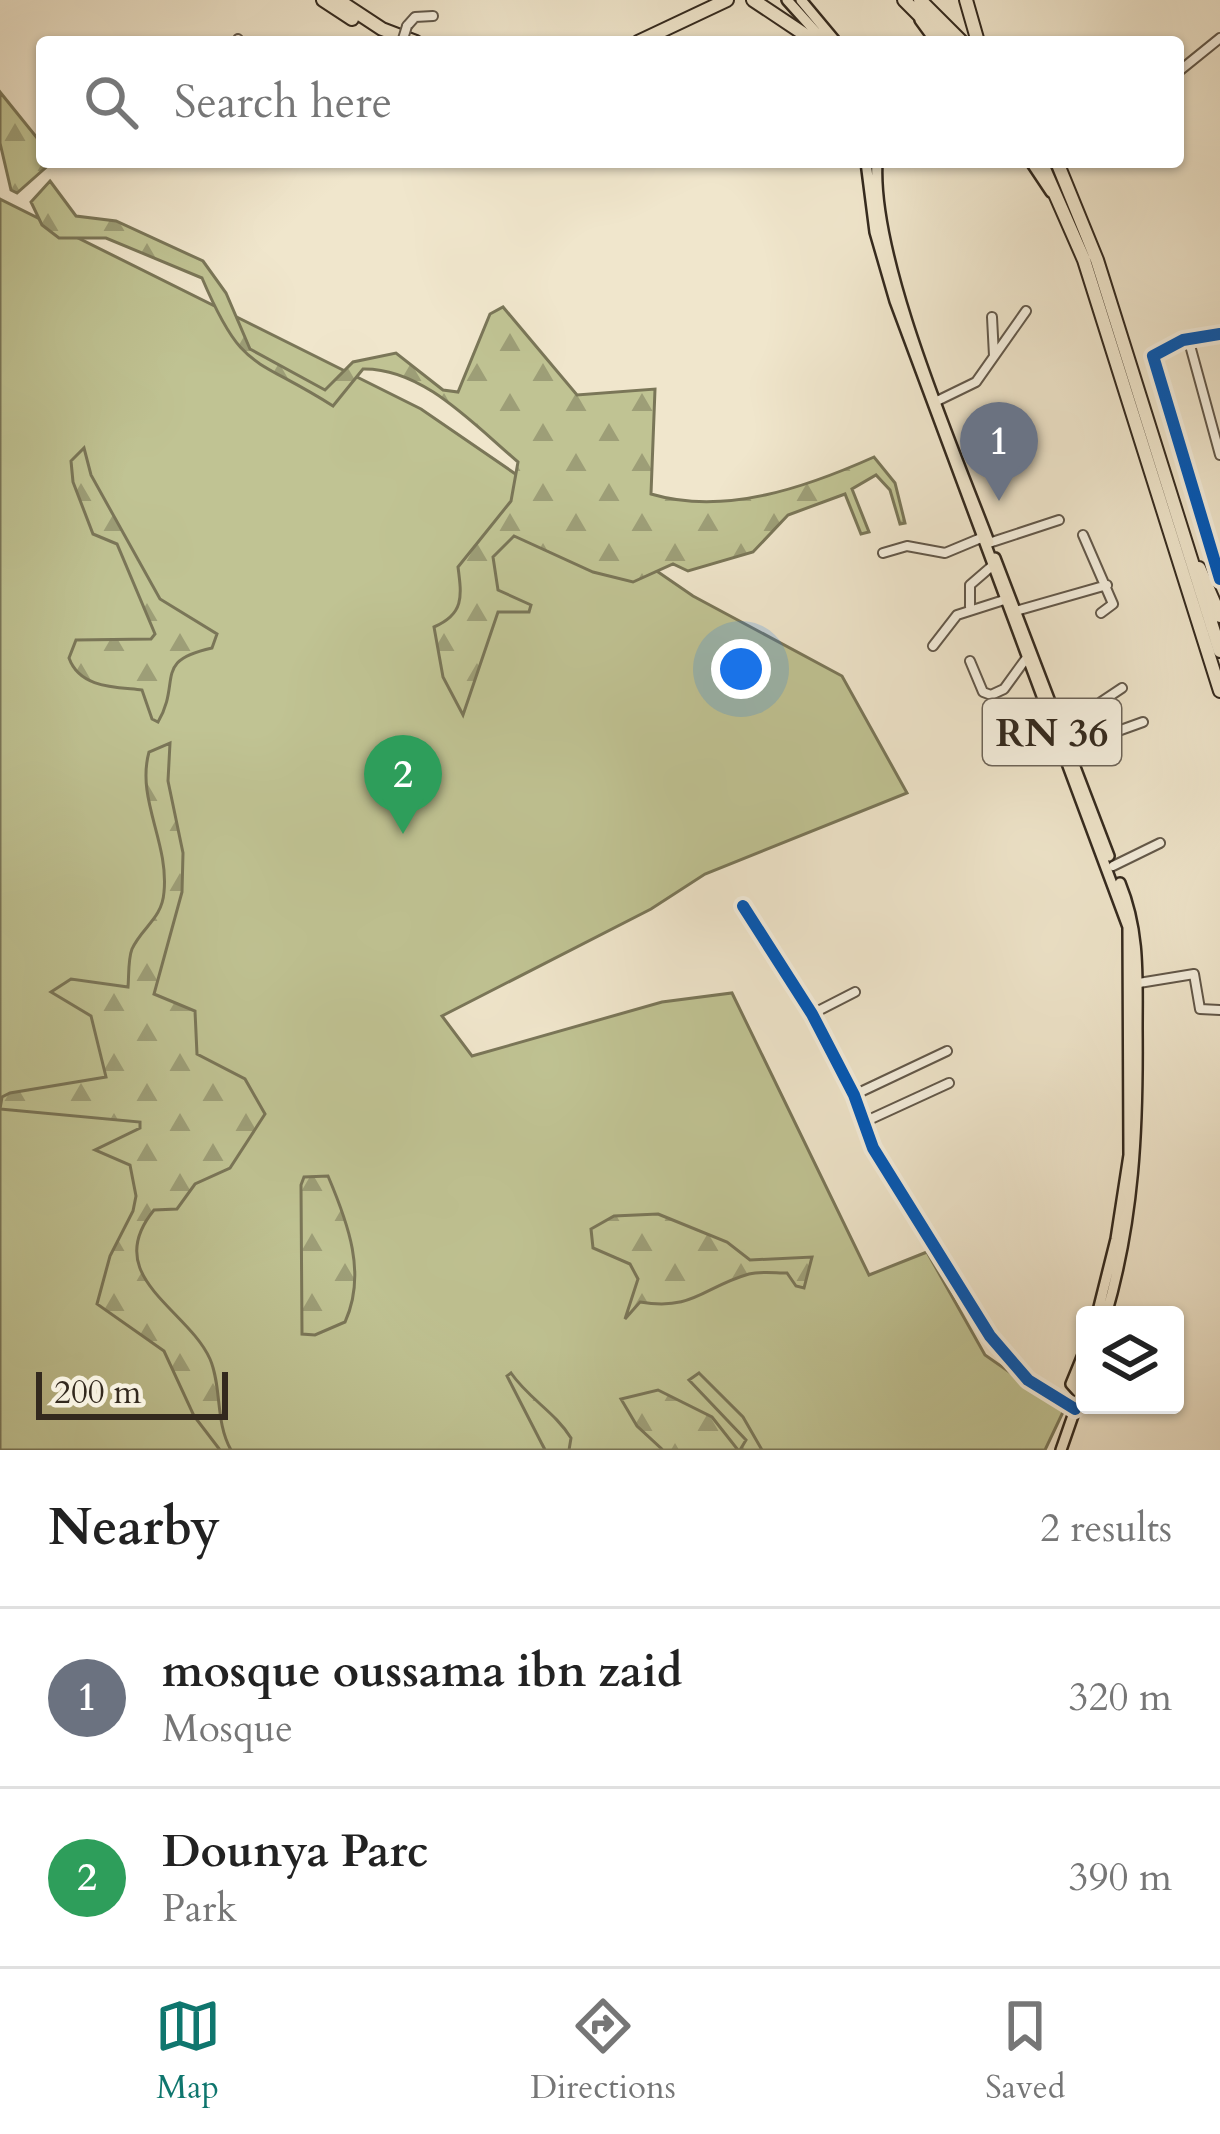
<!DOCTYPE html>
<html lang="en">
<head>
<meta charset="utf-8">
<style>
  body { margin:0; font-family:Cardo,serif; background:#f2f2f2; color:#222 }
  .controls { position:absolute; right:36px; bottom:36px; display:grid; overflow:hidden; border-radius:12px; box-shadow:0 3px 9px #0004 }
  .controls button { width:108px; height:108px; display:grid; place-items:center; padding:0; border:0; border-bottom:3px solid #e0e0e0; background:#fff; color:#222; font:60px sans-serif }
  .scale { position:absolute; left:36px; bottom:30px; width:192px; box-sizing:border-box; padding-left:12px; border:6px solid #33291e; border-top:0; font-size:33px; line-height:42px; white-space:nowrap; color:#33291e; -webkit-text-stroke:9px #f5efde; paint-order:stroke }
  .you { position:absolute; left:741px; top:669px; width:42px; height:42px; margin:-30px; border:9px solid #fff; border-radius:50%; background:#1a73e8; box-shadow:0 0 0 18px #1a73e833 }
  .badge { display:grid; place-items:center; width:78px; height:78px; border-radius:50%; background:#0f766e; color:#fff; font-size:39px; font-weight:700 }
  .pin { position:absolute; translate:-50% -99px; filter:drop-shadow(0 3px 6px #0008) }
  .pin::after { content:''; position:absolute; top:63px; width:42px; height:36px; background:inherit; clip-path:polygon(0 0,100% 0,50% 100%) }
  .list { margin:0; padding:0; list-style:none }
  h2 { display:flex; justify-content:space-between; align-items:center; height:156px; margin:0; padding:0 48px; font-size:51px }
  h2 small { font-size:39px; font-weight:400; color:#767676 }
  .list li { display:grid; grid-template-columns:78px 1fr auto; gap:36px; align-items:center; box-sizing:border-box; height:180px; padding:0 48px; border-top:3px solid #e0e0e0 }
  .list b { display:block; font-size:45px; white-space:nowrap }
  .list p { margin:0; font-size:39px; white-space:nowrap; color:#767676 }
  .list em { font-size:39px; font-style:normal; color:#767676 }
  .icon { flex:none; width:66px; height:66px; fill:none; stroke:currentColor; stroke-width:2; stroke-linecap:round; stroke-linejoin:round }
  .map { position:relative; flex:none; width:1220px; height:1450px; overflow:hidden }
  .search { position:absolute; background:#fff; box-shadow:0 3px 9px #0004; left:36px; right:36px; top:36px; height:132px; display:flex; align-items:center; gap:30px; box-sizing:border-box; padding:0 42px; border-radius:12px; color:#767676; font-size:45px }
  .sheet { height:516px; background:#fff }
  nav { display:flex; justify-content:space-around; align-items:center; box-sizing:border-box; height:168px; border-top:3px solid #e0e0e0; background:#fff; font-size:33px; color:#767676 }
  nav a { display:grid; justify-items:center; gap:6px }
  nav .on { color:#0f766e }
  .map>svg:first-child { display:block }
  .green { fill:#c0c393; stroke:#7a7658; stroke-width:3 }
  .forest { fill:url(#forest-firs); stroke:#7a7658; stroke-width:3 }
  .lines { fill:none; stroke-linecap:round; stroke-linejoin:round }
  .minor-casing { stroke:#62584a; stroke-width:12 }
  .major-casing { stroke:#33291e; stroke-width:14 }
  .highway-casing { stroke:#33291e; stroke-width:16 }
  .minor { stroke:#f5efde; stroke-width:8 }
  .major { stroke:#f0e6cc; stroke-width:9 }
  .highway { stroke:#f0e6cc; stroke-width:12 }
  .minor-bridge-casing { stroke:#62584a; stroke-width:12; stroke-linecap:butt }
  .minor-bridge { stroke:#f5efde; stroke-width:8 }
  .cycleway-casing { stroke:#f5efde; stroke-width:20 }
  .cycleway { stroke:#0057b8; stroke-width:12 }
  .labels { text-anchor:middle; stroke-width:9; stroke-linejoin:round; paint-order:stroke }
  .shield { fill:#f5efde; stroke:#6d6458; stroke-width:3 }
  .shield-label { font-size:39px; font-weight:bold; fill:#33291e }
</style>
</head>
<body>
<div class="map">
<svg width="1220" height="1450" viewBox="0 0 1220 1450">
  <defs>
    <pattern id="forest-firs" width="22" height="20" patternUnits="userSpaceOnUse" patternTransform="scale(3)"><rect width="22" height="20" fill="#c0c393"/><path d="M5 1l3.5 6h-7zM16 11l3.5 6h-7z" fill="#9d9e77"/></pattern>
  </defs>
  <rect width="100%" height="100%" fill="#f0e6cc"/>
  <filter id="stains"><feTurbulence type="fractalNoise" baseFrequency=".00167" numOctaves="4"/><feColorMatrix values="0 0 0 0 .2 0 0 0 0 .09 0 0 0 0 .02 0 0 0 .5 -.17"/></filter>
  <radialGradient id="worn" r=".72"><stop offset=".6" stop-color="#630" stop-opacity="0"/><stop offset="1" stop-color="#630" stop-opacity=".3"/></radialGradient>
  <!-- green -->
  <path class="green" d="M 0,199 L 421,409 L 693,596 L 842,676 L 907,793 L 705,874 L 651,909 L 442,1016 L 472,1056 L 662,1002 L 732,993 L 869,1275 L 927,1252 L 985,1355 L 1064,1410 L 1045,1450 L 0,1450 Z"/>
  <!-- forest -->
  <path class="forest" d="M 0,92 L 42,144 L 42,162 L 52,162 L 17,193 L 11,190 L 0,143 Z
    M 50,181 L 76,216 L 116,221 L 203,261 L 226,293 L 250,349 L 325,390 L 353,362 L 396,353 L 443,390 L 458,392 L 490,314 L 503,307 L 577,395 L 655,389 L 651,494 C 725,516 807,487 874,457 L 895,483 L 905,523 L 900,524 L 890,490 L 876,475 L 852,489 L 869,532 L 861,534 L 845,494 L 788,515 L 753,552 L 688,571 L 673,564 L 633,582 L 593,572 L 514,536 L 493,557 L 498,590 L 531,605 L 529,612 L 498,612 L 463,715 L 443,677 L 434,627 C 464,614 462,597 458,567 L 511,501 L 518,462 C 473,424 423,368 363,369 L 333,406 C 253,355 243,374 202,278 L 106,238 L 59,238 L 42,225 L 31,202 Z
    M 84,448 L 91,475 L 160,599 L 217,634 L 212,648 C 152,661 182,681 158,722 L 152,719 L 142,690 C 118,687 80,689 69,658 L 76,640 L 151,639 L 155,634 L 117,544 L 93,534 L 73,482 L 71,461 Z
    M 170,743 L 168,781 L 183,853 L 182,892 L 154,994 L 195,1011 L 197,1054 L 245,1079 L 265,1114 L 230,1168 L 195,1184 L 177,1209 L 154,1210 C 100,1276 187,1308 210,1359 C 222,1387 215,1422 231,1450 L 220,1450 L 194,1416 L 164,1351 L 97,1304 L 110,1256 L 133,1211 L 136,1196 L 130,1165 L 95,1150 L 140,1128 L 140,1122 L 0,1109 L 2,1097 L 10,1093 L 106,1077 L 91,1016 L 51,992 L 71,979 L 128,987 C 129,976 128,959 132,949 C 142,927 162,919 164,892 C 169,842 136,799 149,752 Z
    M 328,1176 C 348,1223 367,1274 345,1322 L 315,1335 L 302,1334 L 301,1185 L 304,1177 Z
    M 658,1214 L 727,1242 L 750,1260 L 812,1257 L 804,1288 L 796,1286 L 787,1273 C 775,1273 760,1271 749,1274 C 703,1287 694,1311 640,1302 L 625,1319 L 638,1279 L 630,1264 L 593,1248 L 591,1229 L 614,1216 Z
    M 511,1373 C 529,1399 555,1412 571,1438 L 569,1450 L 545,1450 L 507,1376 Z
    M 699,1373 L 743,1417 L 762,1450 L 740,1450 L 746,1440 L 689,1380 Z
    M 658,1390 L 712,1417 L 738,1450 L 663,1450 L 637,1426 L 621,1399 Z"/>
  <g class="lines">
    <!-- minor casing -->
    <g class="minor-casing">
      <path id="minor" d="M 407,26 L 415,17 L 433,16
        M 238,39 L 239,42
        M 157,42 L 158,42
        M 1178,72 L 1220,38
        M 689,162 L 716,162
        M 992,317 L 994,356
        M 1220,334 L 1183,340 L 1153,356 L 1220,579
        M 1188,338 L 1220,455
        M 937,401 L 976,382 L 1026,311
        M 1083,535 L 1113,604 L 1101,613
        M 989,543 L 1059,520
        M 883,553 L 907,546 L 945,553 L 981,538
        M 970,607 L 970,585 L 992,566
        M 1016,611 L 1107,585
        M 933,646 L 957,615 L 1004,600
        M 970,661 L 983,692 L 991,695 L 1004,689 L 1025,660
        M 1110,734 L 1101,702 L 1122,688
        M 1068,749 L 1143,722
        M 1113,866 L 1160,843
        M 743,906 L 812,1014 L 854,1095 L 873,1148 L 990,1336 L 1028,1380 L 1075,1409
        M 1139,983 L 1194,974 L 1200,1009 L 1220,1010
        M 812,1014 L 855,992
        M 854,1095 L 947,1051
        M 862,1123 L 949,1083"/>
    </g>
    <!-- major casing -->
    <g class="major-casing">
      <path id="major" d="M 787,0 L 823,40
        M 801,0 L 836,42
        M 920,20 L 936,42
        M 866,162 L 875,232 L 895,301 L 1128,927 L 1129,1155 L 1116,1239 L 1097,1315
        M 877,162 C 871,259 953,447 989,542
        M 1031,162 L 1051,192
        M 995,558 L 1109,856
        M 1106,1315 C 1134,1219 1138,1129 1137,1029 C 1137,977 1140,932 1120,883
        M 1080,1394 L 1071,1384 L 1085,1350
        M 1061,1450 L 1085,1381"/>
    </g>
    <!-- highway casing -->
    <g class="highway-casing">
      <path id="highway" d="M 323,0 L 352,19
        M 338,0 L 382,29 L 416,42
        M 753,0 L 807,36 L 822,39
        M 904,0 L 946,42
        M 920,0 L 962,42
        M 966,0 L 978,42
        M 638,42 L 727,0
        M 1041,162 L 1084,260 L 1220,691
        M 1057,162 L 1097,260 L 1220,651
        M 1199,568 L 1220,616"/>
    </g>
    <!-- minor -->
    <use href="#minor" class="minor"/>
    <!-- major -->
    <use href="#major" class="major"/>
    <!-- highway -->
    <use href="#highway" class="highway"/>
    <!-- minor-bridge casing -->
    <g class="minor-bridge-casing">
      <path id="minor-bridge" d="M 402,42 L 407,26"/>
    </g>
    <!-- minor-bridge -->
    <use href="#minor-bridge" class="minor-bridge"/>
    <!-- cycleway casing -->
    <g class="cycleway-casing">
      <path id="cycleway" d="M 1220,334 L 1183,340 L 1153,356 L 1220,579
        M 743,906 L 812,1014 L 854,1095 L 873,1148 L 990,1336 L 1028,1380 L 1075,1409"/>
    </g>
    <!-- cycleway -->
    <use href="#cycleway" class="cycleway"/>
  </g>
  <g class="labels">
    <!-- shield labels -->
    <rect class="shield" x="983" y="699" width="138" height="66" rx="9"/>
    <g class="shield-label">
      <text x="1052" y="746">RN 36</text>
    </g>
  </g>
  <rect width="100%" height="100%" filter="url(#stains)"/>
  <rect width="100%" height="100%" fill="url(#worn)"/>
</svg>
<div class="controls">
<button><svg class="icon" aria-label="layers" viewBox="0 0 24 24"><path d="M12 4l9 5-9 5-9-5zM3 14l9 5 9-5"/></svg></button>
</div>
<div class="scale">200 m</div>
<div class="you"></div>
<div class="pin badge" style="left:999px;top:501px;background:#6b7280">1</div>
<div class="pin badge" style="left:403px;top:834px;background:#2e9e5b">2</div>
<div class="search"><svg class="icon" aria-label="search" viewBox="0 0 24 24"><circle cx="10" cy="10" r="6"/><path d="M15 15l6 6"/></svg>Search here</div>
</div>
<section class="sheet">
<h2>Nearby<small>2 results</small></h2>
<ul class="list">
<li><span class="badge" style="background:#6b7280">1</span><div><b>mosque oussama ibn zaid</b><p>Mosque</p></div><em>320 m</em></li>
<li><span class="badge" style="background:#2e9e5b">2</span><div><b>Dounya Parc</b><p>Park</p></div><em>390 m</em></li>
</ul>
</section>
<nav>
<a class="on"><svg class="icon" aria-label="map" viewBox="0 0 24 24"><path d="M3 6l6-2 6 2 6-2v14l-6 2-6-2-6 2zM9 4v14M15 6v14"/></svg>Map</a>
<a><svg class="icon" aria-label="directions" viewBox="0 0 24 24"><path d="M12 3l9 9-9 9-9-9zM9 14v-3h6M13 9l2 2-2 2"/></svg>Directions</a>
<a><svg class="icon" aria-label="saved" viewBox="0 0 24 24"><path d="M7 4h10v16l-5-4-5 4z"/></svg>Saved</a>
</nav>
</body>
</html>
